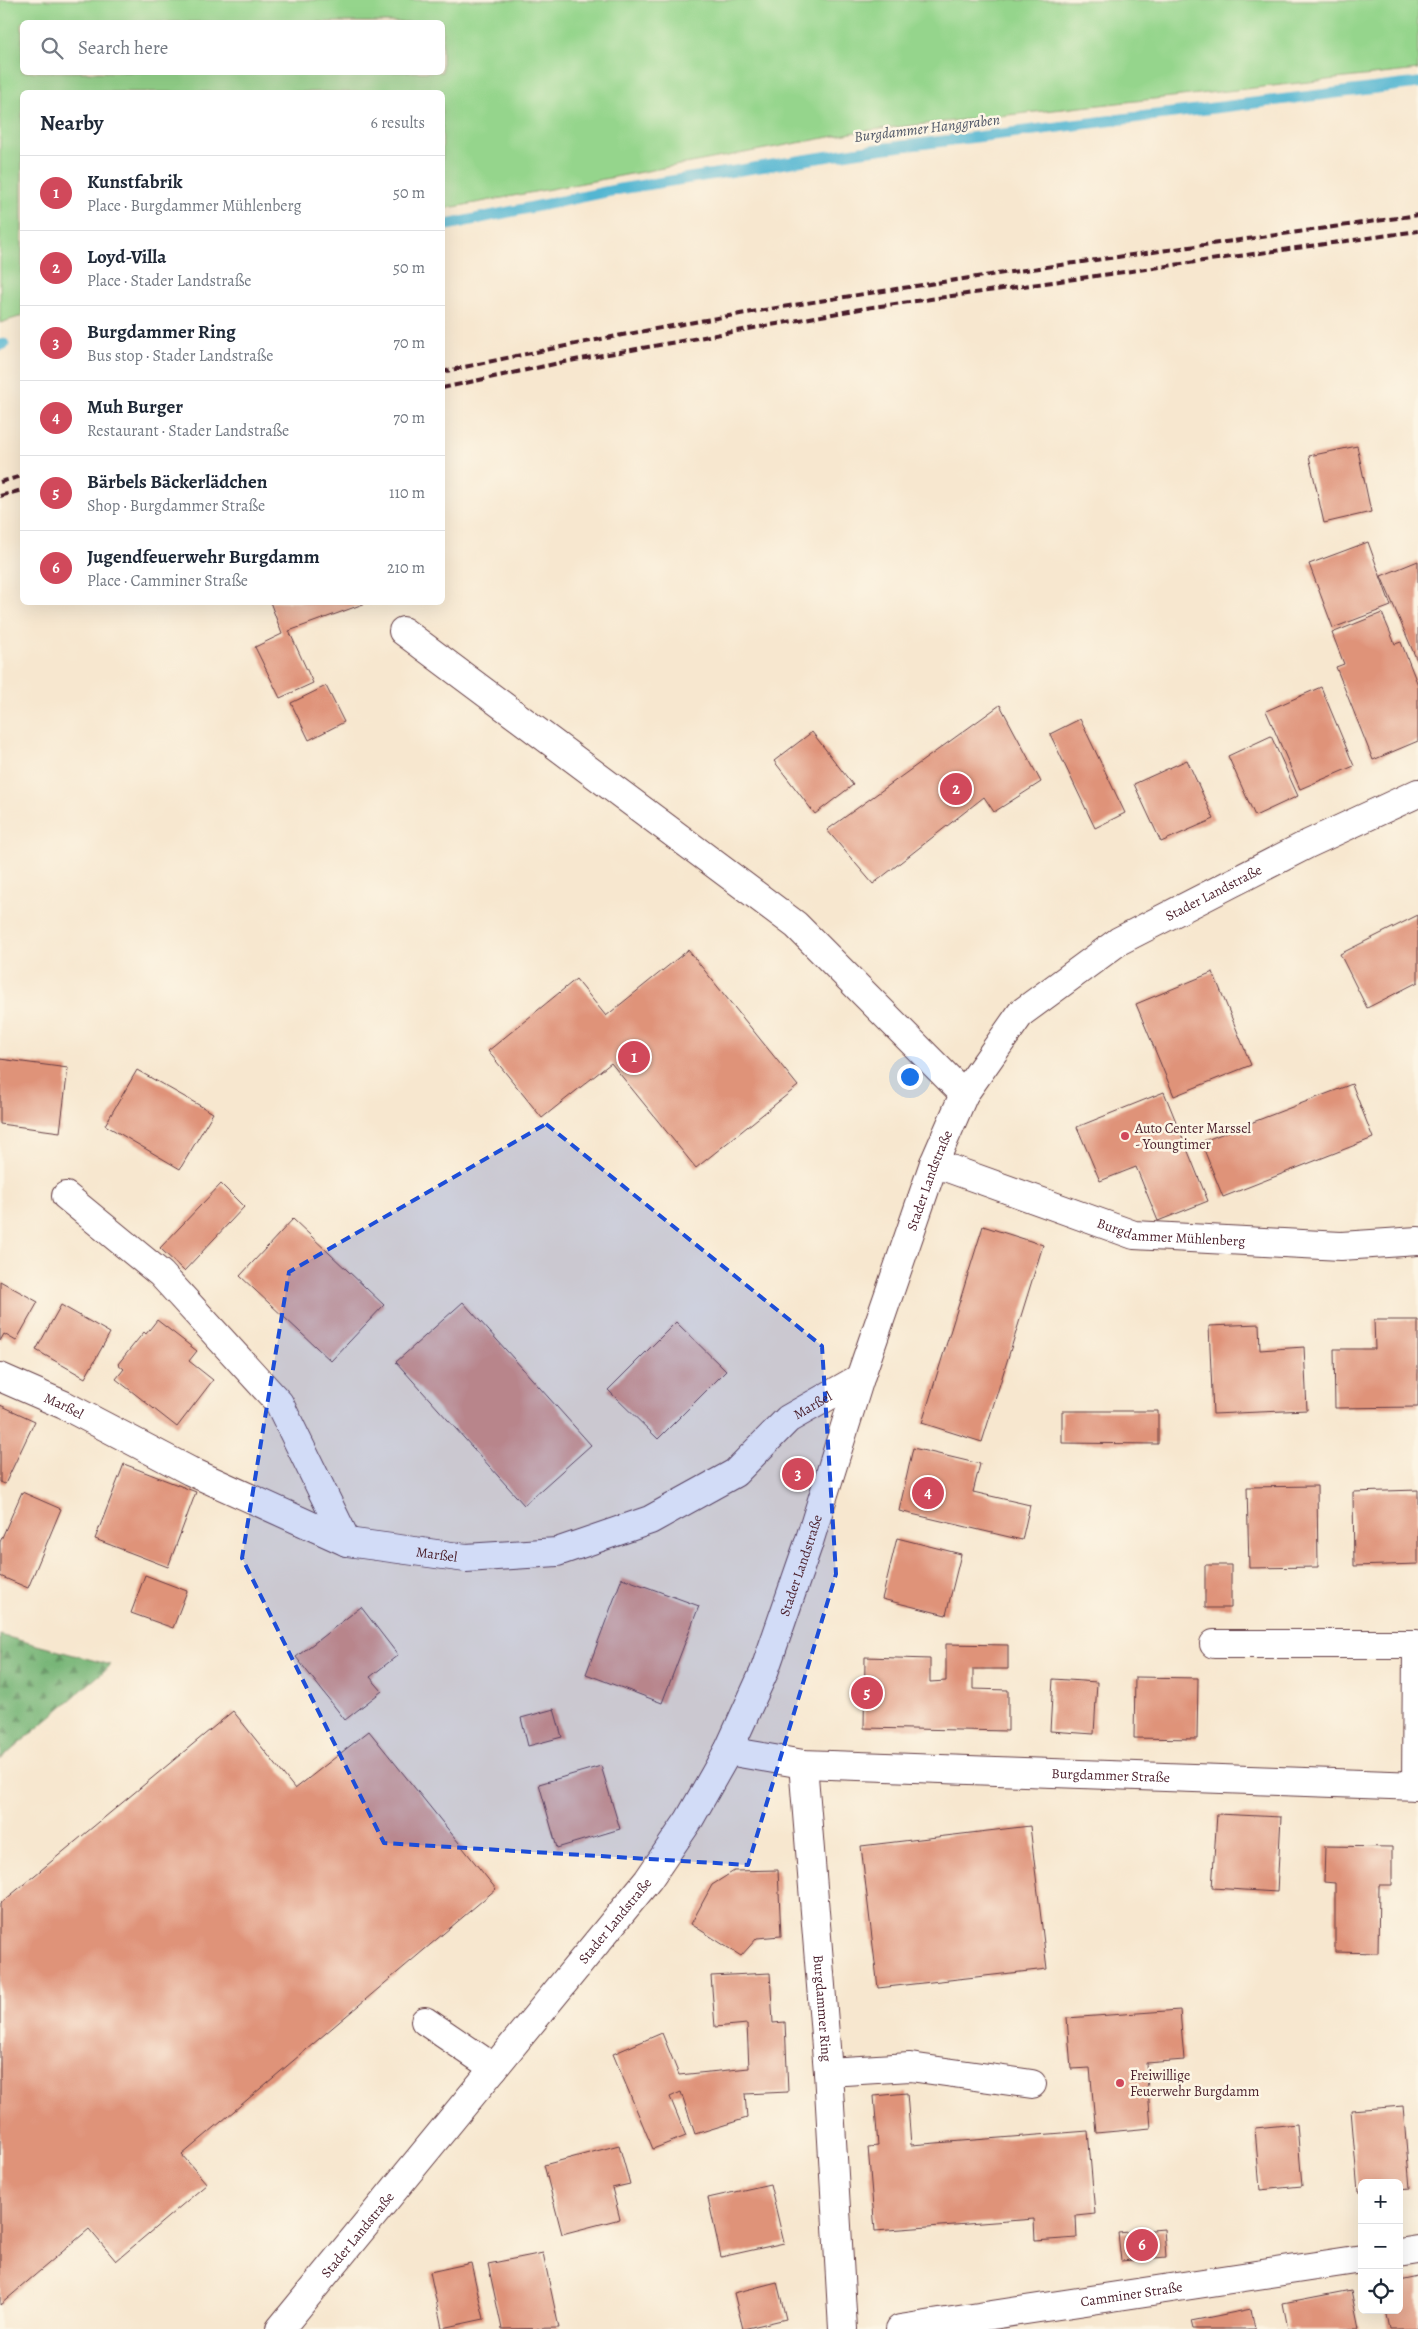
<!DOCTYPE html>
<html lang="en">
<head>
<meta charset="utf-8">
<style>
  body { margin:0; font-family:Alegreya,serif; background:#f6f6f7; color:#1f2937 }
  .controls { position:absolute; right:15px; bottom:15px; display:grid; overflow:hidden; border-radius:8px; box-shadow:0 5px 20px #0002 }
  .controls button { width:45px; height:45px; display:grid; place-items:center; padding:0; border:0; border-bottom:1px solid #e0e1e3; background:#fff; color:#1f2937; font:25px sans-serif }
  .you { position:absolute; left:909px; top:1076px; width:18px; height:18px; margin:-12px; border:4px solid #fff; border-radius:50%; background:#1a73e8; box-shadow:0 0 0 8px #1a73e833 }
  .badge { display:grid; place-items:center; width:32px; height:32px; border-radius:50%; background:#d1495b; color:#fff; font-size:16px; font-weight:700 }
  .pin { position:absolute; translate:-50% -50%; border:2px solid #fff; box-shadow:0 1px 5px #0006 }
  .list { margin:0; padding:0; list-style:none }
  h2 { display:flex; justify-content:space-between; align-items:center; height:65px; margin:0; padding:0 20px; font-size:21px }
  h2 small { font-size:16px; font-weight:400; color:#747a83 }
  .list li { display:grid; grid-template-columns:32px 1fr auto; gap:15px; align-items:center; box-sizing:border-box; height:75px; padding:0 20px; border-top:1px solid #e0e1e3 }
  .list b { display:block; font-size:19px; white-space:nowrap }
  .list p { margin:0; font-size:16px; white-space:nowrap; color:#747a83 }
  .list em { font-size:16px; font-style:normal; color:#747a83 }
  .icon { flex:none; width:28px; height:28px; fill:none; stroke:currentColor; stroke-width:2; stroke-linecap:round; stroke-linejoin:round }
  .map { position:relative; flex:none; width:1418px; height:2329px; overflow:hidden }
  .search { position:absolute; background:#fff; box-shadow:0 5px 20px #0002; left:20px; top:20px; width:425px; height:55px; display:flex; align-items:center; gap:12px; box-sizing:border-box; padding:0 18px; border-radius:8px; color:#747a83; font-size:19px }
  .panel { position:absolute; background:#fff; box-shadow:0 5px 20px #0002; left:20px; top:90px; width:425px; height:515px; border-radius:8px }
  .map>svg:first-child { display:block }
  .grass { fill:#95d58c; stroke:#707a5c; fill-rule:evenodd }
  .forest { fill:url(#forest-firs); stroke:#616a52 }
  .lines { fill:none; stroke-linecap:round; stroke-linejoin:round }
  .stream { stroke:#53b6d2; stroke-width:11 }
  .building { fill:#df9379 }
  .minor-casing { stroke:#643d44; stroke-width:30 }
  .minor { stroke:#fff; stroke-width:28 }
  .rail { stroke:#4a1f2b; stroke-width:4; stroke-dasharray:8 4; stroke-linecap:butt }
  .marked { fill:#1d4ed8; fill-opacity:0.2; stroke:#1d4ed8; stroke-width:4; stroke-dasharray:10 6; stroke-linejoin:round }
  .poi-dot { fill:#d1495b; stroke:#fcf5e5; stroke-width:2 }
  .labels { text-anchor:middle; stroke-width:5; stroke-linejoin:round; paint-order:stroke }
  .street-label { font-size:14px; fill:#4a1f2b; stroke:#fcf5e5 }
  .poi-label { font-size:14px; fill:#4a1f2b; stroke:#fcf5e5; text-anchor:start }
  .water-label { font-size:15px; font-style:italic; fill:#4d5465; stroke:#fcf5e5 }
</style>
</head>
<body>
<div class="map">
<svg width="1418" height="2329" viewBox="0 0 1418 2329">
  <defs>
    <pattern id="forest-firs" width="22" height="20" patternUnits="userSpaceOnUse" patternTransform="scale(1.25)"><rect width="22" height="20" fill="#78b678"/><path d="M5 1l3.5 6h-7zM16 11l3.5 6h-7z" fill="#649363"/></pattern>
  </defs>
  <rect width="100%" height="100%" fill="#fcf5e5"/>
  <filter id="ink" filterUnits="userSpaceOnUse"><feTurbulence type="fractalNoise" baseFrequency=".02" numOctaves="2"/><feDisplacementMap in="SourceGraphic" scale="10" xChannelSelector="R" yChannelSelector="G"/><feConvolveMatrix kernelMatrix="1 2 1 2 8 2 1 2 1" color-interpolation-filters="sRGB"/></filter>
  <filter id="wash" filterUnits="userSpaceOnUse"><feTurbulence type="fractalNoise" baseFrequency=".0096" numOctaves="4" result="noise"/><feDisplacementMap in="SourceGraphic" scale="20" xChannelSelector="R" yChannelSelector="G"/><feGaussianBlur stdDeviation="1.12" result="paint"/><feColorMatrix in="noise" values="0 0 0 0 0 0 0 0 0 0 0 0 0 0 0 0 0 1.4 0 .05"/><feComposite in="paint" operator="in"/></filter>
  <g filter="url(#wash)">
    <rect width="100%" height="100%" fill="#f7e7cf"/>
    <!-- grass -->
    <path class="grass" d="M 0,0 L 1418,0 L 1418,70 L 862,131 L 443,209 L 442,92 L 22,92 L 22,316 L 0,323 ZM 22,22 L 442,22 L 442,72 L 22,72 Z"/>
    <!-- forest -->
    <path class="forest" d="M 0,1635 L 111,1665 L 0,1760 Z"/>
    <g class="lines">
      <!-- stream -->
      <path class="stream" d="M 442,226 L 620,189 L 862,151 L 1418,83
        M 0,345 L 4,344"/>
    </g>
    <g id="blocks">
      <!-- building -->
      <path class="building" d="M 1357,446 L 1371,512 L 1324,523 L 1309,456 Z
        M 1368,542 L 1391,606 L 1333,628 L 1309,564 Z
        M 1418,561 L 1418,663 L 1381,576 Z
        M 270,602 L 366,602 L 366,603 L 289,631 L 313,683 L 280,698 L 255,647 L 282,634 Z
        M 1382,613 L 1395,644 L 1401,642 L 1418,685 L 1418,741 L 1373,760 L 1336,667 L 1344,664 L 1332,633 Z
        M 326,686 L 344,722 L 309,740 L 291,703 Z
        M 1321,687 L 1354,766 L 1300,789 L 1266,711 Z
        M 1000,705 L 1041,782 L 994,812 L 984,797 L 873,884 L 827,830 Z
        M 1080,719 L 1125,813 L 1095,828 L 1050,734 Z
        M 812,732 L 853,785 L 815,814 L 774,761 Z
        M 1271,736 L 1298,796 L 1255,816 L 1228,756 Z
        M 1187,760 L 1214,819 L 1161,842 L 1134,784 Z
        M 1418,915 L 1418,982 L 1367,1008 L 1340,954 Z
        M 688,950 L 798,1086 L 696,1168 L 611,1063 L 542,1118 L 488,1051 L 576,979 L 606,1016 Z
        M 1213,972 L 1251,1065 L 1174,1096 L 1136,1004 Z
        M 0,1059 L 68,1068 L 60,1132 L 0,1124 Z
        M 137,1070 L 213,1113 L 180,1169 L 105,1125 Z
        M 1352,1084 L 1373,1138 L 1223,1197 L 1201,1142 Z
        M 1164,1092 L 1208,1201 L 1158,1221 L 1136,1167 L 1100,1181 L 1077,1127 Z
        M 221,1184 L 244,1207 L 184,1271 L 160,1248 Z
        M 293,1219 L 384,1305 L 331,1361 L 240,1276 Z
        M 983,1226 L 1043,1245 L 982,1442 L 922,1423 Z
        M 0,1281 L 38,1302 L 16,1341 L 4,1334 L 0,1341 Z
        M 463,1302 L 591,1445 L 524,1505 L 396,1362 Z
        M 61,1305 L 110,1333 L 85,1378 L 36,1350 Z
        M 157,1320 L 197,1351 L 189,1361 L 213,1380 L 177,1427 L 116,1379 L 124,1369 L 118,1364 L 144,1332 L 146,1334 Z
        M 1374,1320 L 1418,1320 L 1418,1407 L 1335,1408 L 1334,1349 L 1375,1349 Z
        M 676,1322 L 726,1371 L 658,1439 L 608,1390 Z
        M 1259,1324 L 1260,1350 L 1304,1347 L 1307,1410 L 1213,1414 L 1209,1326 Z
        M 0,1405 L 35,1421 L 5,1484 L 0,1482 Z
        M 1062,1411 L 1158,1411 L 1158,1444 L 1062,1443 Z
        M 913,1448 L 980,1464 L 973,1492 L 1030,1505 L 1022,1540 L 899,1511 Z
        M 124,1464 L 196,1492 L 168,1567 L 95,1539 Z
        M 1317,1486 L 1318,1567 L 1249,1568 L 1247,1487 Z
        M 1418,1490 L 1418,1564 L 1354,1566 L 1353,1492 Z
        M 22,1492 L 61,1509 L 28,1588 L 0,1576 L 0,1542 Z
        M 897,1538 L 961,1554 L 946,1615 L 882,1599 Z
        M 1205,1565 L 1231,1565 L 1231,1608 L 1205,1608 Z
        M 145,1575 L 187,1591 L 173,1628 L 131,1613 Z
        M 622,1578 L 699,1606 L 662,1703 L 586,1674 Z
        M 361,1607 L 398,1655 L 370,1677 L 382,1691 L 345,1720 L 296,1657 Z
        M 946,1644 L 1008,1645 L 1008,1669 L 973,1669 L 973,1689 L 1008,1690 L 1008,1731 L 864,1728 L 865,1657 L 930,1659 L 930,1682 L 946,1681 Z
        M 1135,1677 L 1198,1678 L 1197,1739 L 1134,1738 Z
        M 1053,1679 L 1097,1682 L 1094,1734 L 1050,1731 Z
        M 554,1709 L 562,1737 L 528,1746 L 521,1718 Z
        M 233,1711 L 295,1789 L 369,1731 L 496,1889 L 182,2155 L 207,2184 L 116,2261 L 89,2229 L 0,2305 L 0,1904 Z
        M 601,1766 L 620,1829 L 557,1848 L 539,1784 Z
        M 1217,1814 L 1281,1817 L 1277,1892 L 1212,1888 Z
        M 1030,1826 L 1047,1969 L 878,1988 L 861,1846 Z
        M 1325,1846 L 1392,1847 L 1392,1885 L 1379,1885 L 1378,1953 L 1335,1952 L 1335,1883 L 1324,1882 Z
        M 778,1870 L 781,1936 L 757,1938 L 741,1956 L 691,1924 L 712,1885 L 734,1871 Z
        M 770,1973 L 773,2023 L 785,2022 L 788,2092 L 745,2094 L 747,2118 L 695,2134 L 681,2092 L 670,2097 L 686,2136 L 653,2149 L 613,2054 L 662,2033 L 679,2075 L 749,2068 L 747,2024 L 715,2027 L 711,1976 Z
        M 1180,2010 L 1184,2060 L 1146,2063 L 1151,2128 L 1096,2133 L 1090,2068 L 1071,2069 L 1067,2018 Z
        M 907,2093 L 911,2145 L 1088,2131 L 1095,2214 L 1076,2216 L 1077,2238 L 1035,2241 L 1034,2219 L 875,2231 L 868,2147 L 878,2146 L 874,2096 Z
        M 1403,2106 L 1410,2188 L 1399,2189 L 1399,2183 L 1362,2183 L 1362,2192 L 1358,2192 L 1351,2110 Z
        M 1297,2124 L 1302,2186 L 1260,2190 L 1255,2128 Z
        M 619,2145 L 630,2184 L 612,2188 L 620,2219 L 562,2234 L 544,2165 Z
        M 770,2184 L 784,2243 L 721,2257 L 708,2198 Z
        M 1164,2229 L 1166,2257 L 1121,2261 L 1118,2233 Z
        M 543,2253 L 559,2328 L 502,2329 L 488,2264 Z
        M 471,2263 L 484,2319 L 442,2328 L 430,2272 Z
        M 1418,2277 L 1418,2329 L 1389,2329 L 1385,2310 L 1399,2310 L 1399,2281 Z
        M 777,2282 L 786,2319 L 743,2329 L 734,2293 Z
        M 1351,2290 L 1359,2329 L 1288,2329 L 1283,2303 Z
        M 1251,2309 L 1255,2329 L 1193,2329 L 1191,2321 Z"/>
    </g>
  </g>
  <g filter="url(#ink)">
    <use href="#blocks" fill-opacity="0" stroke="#643d44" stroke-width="1"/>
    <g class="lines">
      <!-- minor casing -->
      <g class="minor-casing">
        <g id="minor">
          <path d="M 403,631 L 796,925 L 964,1094"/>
          <path id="s1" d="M 934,1163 L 1134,1235 L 1341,1246 L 1418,1241"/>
          <path d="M 66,1196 L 161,1274 L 279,1403 L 347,1542"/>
          <path id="s2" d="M 0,1377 L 64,1405 L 190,1471 L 347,1542 L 466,1558 L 557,1552 L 650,1520 L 735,1473 L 788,1419 L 860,1378"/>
          <path d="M 1214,1644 L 1417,1644 L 1416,1786"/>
          <path id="s3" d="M 728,1751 L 803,1764 L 1418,1786"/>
          <path id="s4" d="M 803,1764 L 828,2072 L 843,2329"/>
          <path d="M 425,2021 L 494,2068"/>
          <path d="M 828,2072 L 910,2067 L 1032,2084"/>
          <path d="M 1399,2253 L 1418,2250"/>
          <path id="s5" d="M 280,2329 L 648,1880 L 689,1820 L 728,1751 L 764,1672 L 809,1542 L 860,1378 L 934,1163 L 964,1094 L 1021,1013 L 1119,941 L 1308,844 L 1418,793"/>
          <path id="s6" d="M 900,2329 L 1362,2259"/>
        </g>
      </g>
      <!-- minor -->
      <use href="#minor" class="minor"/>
      <!-- rail -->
      <path class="rail" d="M 442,372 C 764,300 1092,262 1418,215
        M 442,388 L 564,362 L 866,308 L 1418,231
        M 0,482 L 22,476
        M 0,496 L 22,490"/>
    </g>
  </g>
  <!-- marked area -->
  <path class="marked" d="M 546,1124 L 822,1346 L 836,1574 L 748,1865 L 384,1843 L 242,1558 L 289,1272 Z"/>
  <!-- markers -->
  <g class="poi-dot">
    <circle cx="1125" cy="1136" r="5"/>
    <circle cx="1120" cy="2083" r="5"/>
  </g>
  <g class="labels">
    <!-- street labels -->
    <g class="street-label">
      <text dy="5" stroke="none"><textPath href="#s5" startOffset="1758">Stader Landstraße</textPath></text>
      <text dy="5" stroke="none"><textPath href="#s5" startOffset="1338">Stader Landstraße</textPath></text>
      <text dy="5" stroke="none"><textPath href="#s1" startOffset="249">Burgdammer Mühlenberg</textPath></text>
      <text dy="5" stroke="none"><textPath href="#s2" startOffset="895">Marßel</textPath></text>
      <text dy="5" stroke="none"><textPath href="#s2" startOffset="70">Marßel</textPath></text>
      <text dy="5" stroke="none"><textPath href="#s2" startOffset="475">Marßel</textPath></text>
      <text dy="5" stroke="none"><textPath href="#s5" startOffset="932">Stader Landstraße</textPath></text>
      <text dy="5" stroke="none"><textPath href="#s3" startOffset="384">Burgdammer Straße</textPath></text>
      <text dy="5" stroke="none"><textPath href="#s5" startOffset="528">Stader Landstraße</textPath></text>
      <text dy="5" stroke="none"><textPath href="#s4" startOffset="245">Burgdammer Ring</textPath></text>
      <text dy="5" stroke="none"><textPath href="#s5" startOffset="122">Stader Landstraße</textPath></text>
      <text dy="5" stroke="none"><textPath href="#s6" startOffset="234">Camminer Straße</textPath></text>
    </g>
    <!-- poi labels -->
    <g class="poi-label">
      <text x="1135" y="1133">Auto Center Marssel<tspan x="1135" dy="16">- Youngtimer</tspan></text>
      <text x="1130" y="2080">Freiwillige<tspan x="1130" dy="16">Feuerwehr Burgdamm</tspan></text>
    </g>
    <!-- water labels -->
    <g class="water-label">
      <text transform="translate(927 128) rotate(-7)" y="5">Burgdammer Hanggraben</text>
    </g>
  </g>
</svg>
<div class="controls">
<button>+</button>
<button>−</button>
<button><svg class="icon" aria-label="locate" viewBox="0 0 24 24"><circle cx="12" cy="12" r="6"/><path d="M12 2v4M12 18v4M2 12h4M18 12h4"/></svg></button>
</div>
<div class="you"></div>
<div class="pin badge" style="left:634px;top:1057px">1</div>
<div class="pin badge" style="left:956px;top:789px">2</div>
<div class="pin badge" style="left:798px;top:1474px">3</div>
<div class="pin badge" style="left:928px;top:1493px">4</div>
<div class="pin badge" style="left:867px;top:1693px">5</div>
<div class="pin badge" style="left:1142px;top:2245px">6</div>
<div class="search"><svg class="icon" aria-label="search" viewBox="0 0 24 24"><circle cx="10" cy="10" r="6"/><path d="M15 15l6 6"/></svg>Search here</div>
<section class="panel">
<h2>Nearby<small>6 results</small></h2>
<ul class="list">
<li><span class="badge">1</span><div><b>Kunstfabrik</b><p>Place · Burgdammer Mühlenberg</p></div><em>50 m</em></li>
<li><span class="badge">2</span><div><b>Loyd-Villa</b><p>Place · Stader Landstraße</p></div><em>50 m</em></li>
<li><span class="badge">3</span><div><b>Burgdammer Ring</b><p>Bus stop · Stader Landstraße</p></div><em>70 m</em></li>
<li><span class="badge">4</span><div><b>Muh Burger</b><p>Restaurant · Stader Landstraße</p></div><em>70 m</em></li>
<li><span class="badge">5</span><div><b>Bärbels Bäckerlädchen</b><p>Shop · Burgdammer Straße</p></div><em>110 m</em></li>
<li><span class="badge">6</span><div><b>Jugendfeuerwehr Burgdamm</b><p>Place · Camminer Straße</p></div><em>210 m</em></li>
</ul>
</section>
</div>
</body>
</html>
